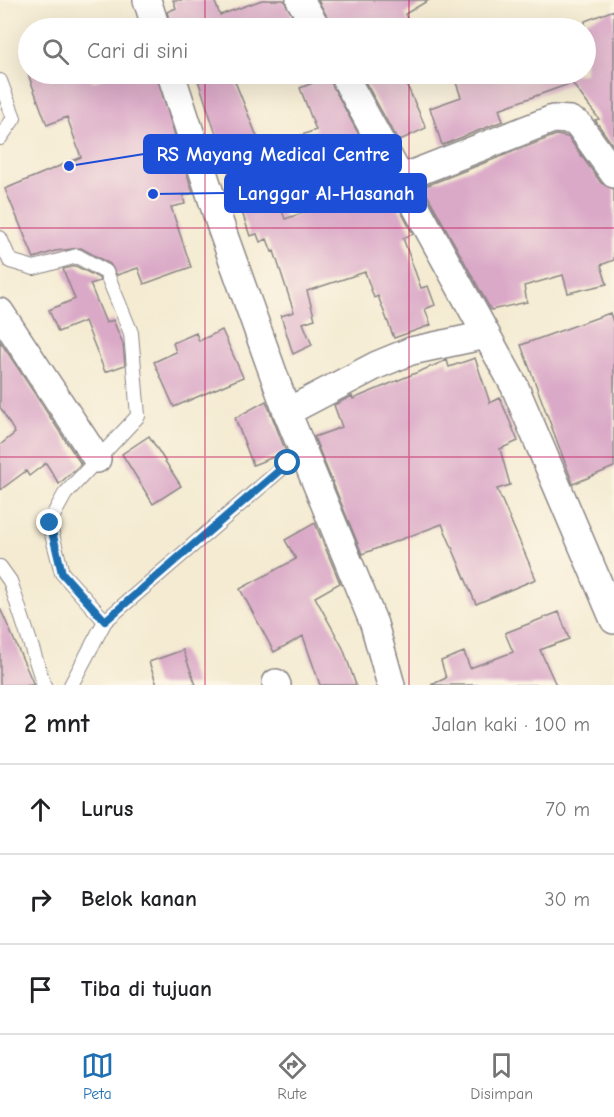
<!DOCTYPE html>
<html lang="id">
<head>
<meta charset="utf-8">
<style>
  body { margin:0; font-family:"Comic Neue",sans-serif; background:#f6f6f6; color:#202124 }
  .stop { position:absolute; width:18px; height:18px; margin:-14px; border:4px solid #1f6fb2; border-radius:50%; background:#fff }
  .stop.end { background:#1f6fb2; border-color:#fff; box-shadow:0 2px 6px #0008 }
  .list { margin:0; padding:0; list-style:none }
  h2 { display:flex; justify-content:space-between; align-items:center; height:78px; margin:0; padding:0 24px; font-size:26px }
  h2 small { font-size:20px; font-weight:400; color:#757577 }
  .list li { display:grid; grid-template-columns:39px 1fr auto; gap:18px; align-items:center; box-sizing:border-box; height:90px; padding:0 24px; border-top:2px solid #e0e0e0 }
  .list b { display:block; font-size:22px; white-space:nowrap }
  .list em { font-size:20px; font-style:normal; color:#757577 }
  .icon { flex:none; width:33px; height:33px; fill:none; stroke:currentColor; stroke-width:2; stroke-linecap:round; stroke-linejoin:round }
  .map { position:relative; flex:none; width:614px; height:685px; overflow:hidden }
  .search { position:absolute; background:#fff; box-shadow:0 6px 24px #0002; left:18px; right:18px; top:18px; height:66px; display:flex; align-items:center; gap:15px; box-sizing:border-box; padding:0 21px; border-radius:33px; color:#757577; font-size:22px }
  .sheet { height:348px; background:#fff }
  nav { display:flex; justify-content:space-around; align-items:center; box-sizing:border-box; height:84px; border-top:2px solid #e0e0e0; background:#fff; font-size:16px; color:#757577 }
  nav a { display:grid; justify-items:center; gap:3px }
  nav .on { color:#1f6fb2 }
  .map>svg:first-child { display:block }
  .building { fill:#daa9c7 }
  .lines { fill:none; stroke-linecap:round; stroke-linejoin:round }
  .service-casing { stroke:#8b8686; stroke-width:16 }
  .minor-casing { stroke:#8b8686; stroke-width:30 }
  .service { stroke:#fff; stroke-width:14 }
  .minor { stroke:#fff; stroke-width:27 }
  .route { stroke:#1f6fb2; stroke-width:8 }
  .grid { fill:none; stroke:#c2185b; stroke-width:1.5; stroke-opacity:0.55 }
  .leader { fill:none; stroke:#1d4ed8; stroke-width:2 }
  .callout-dot { fill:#1d4ed8; stroke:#fcf5e5; stroke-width:2 }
  .callout { fill:#1d4ed8; stroke:#1d4ed8; stroke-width:2 }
  .callout-label { font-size:20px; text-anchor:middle; font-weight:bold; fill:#fff }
</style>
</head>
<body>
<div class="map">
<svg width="614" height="685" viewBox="0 0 614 685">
  <rect width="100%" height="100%" fill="#fcf5e5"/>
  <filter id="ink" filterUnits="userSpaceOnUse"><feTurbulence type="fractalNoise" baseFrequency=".0167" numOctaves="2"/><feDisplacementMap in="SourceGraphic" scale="12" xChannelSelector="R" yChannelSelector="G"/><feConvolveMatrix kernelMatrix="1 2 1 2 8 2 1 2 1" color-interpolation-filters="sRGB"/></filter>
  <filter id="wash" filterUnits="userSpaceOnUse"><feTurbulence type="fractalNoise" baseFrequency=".008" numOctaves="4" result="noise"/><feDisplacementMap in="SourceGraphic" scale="24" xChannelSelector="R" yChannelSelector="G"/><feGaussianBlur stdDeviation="1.35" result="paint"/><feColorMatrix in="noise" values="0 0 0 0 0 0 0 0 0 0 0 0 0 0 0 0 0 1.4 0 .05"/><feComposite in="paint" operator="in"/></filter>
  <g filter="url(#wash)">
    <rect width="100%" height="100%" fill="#f4ebd2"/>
    <g id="blocks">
      <!-- building -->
      <path class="building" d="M 173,0 L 214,0 L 220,15 L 262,0 L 284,0 L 299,28 L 171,28 L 167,12 L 176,8 Z
        M 318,0 L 429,0 L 405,14 L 411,28 L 333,28 Z
        M 614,10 L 614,147 L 595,120 L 599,119 L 572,83 L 499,109 L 503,121 L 442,145 L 430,108 L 461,97 L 453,74 L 585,74 L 585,21 Z
        M 28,74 L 89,74 L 92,82 L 115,74 L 156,74 L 193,193 L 183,196 L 185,204 L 171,207 L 191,267 L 144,284 L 138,268 L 117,275 L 110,264 L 81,248 L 55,251 L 34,258 L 5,189 L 81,157 L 67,117 L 47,125 Z
        M 196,74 L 232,74 L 262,149 L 316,130 L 300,88 L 328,77 L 369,154 L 276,195 L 285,219 L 386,184 L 413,234 L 403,238 L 421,288 L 428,286 L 435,305 L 425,309 L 431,325 L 394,338 L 378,296 L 374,298 L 365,272 L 307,291 L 315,319 L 303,323 L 312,345 L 293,354 L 281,316 L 294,312 L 274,251 L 272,252 L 267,239 L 260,242 L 257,234 L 250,236 Z
        M 361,74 L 402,74 L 426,128 L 398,141 Z
        M 556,135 L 568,137 L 601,183 L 614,189 L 614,260 L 601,265 L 607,284 L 568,293 L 563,275 L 524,286 L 527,302 L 491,310 L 423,187 Z
        M 76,266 L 99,278 L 100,281 L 90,284 L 106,323 L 113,320 L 123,344 L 125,365 L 105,372 L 85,321 L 58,332 L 49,310 L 75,299 L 63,269 Z
        M 610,313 L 614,325 L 614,467 L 573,484 L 521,345 Z
        M 222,330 L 243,377 L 174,407 L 154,362 L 176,352 L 173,343 L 196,333 L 199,341 Z
        M 0,341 L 81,464 L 59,484 L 46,463 L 29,476 L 26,471 L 0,490 L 0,445 L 15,433 L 0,407 Z
        M 475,358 L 490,403 L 500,398 L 518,441 L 500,449 L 510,485 L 497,489 L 536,579 L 476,604 L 442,524 L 362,554 L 314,437 L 342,427 L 334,405 L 352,396 L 353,399 L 447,360 L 449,367 Z
        M 266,401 L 286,452 L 253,465 L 235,418 Z
        M 149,436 L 181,486 L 153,504 L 122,454 Z
        M 315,523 L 340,583 L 315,597 L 343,648 L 356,685 L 320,685 L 303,636 L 274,652 L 240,589 L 296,559 L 285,540 Z
        M 0,608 L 34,685 L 0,685 Z
        M 559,612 L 569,639 L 540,650 L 556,685 L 431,685 L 446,678 L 441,661 L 464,652 L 470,668 L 513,652 L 505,633 Z
        M 183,650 L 196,685 L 157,685 L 149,662 Z"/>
    </g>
  </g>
  <g filter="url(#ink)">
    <use href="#blocks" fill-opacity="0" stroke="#8b8686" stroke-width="1.5"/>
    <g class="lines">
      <!-- service casing -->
      <g class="service-casing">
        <path id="service" d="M 0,81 L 14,118 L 0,138
          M 0,238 L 10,261 L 34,268 L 77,256 L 106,272 L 131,333 L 138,416 L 65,494 L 49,523 L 62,573 L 105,621
          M 0,567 L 10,581 L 44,685
          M 71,685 L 105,621 L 302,451"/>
      </g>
      <!-- minor casing -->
      <g class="minor-casing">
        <path id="minor" d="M 147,0 L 156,28
          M 300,0 L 317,28
          M 171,74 L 222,230 L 287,412 L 374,624 L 391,685
          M 343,74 L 514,385 L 614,620
          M 402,178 L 553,119 L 570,120 L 579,125 L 614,174
          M 0,312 L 97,459
          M 287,412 L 377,365 L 411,351 L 486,335
          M 276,683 L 277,685"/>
      </g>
      <!-- service -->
      <use href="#service" class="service"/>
      <!-- minor -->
      <use href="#minor" class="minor"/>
    </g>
  </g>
  <g class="lines" filter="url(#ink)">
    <!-- route -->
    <path class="route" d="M 50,523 L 62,573 L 105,621 L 288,463"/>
  </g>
  <!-- grid -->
  <path class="grid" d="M 205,0 L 205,28M 409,0 L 409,28M 205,74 L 205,685M 409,74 L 409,685M 0,228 L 614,228M 0,457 L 614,457"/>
  <!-- callouts -->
  <path class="leader" d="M69 166L144 154M153 194L225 193"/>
  <g class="callout-dot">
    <circle cx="69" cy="166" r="6"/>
    <circle cx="153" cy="194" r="6"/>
  </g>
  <g class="callout">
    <rect x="144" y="135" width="257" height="38" rx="6"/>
    <rect x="225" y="174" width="201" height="38" rx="6"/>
  </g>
  <g class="callout-label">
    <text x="273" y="161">RS Mayang Medical Centre</text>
    <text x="326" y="200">Langgar Al-Hasanah</text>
  </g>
</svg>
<div class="stop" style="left:288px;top:463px"></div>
<div class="stop end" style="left:50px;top:523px"></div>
<div class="search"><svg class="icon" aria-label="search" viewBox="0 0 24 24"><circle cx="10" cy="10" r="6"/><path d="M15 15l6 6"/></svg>Cari di sini</div>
</div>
<section class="sheet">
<h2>2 mnt<small>Jalan kaki · 100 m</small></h2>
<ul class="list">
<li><svg class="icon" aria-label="ahead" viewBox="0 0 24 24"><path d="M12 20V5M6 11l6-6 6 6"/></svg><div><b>Lurus</b></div><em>70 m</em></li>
<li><svg class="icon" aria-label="right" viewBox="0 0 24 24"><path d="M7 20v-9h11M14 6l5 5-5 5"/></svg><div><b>Belok kanan</b></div><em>30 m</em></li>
<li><svg class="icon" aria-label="arrive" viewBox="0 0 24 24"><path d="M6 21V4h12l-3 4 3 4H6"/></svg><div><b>Tiba di tujuan</b></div></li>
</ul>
</section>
<nav>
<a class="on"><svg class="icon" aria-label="map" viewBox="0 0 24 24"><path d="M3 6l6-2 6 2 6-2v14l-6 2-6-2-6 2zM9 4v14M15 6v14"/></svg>Peta</a>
<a><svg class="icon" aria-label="directions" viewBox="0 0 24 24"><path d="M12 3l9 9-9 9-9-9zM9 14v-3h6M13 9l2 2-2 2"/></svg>Rute</a>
<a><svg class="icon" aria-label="saved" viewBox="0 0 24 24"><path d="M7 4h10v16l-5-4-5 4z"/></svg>Disimpan</a>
</nav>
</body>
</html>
